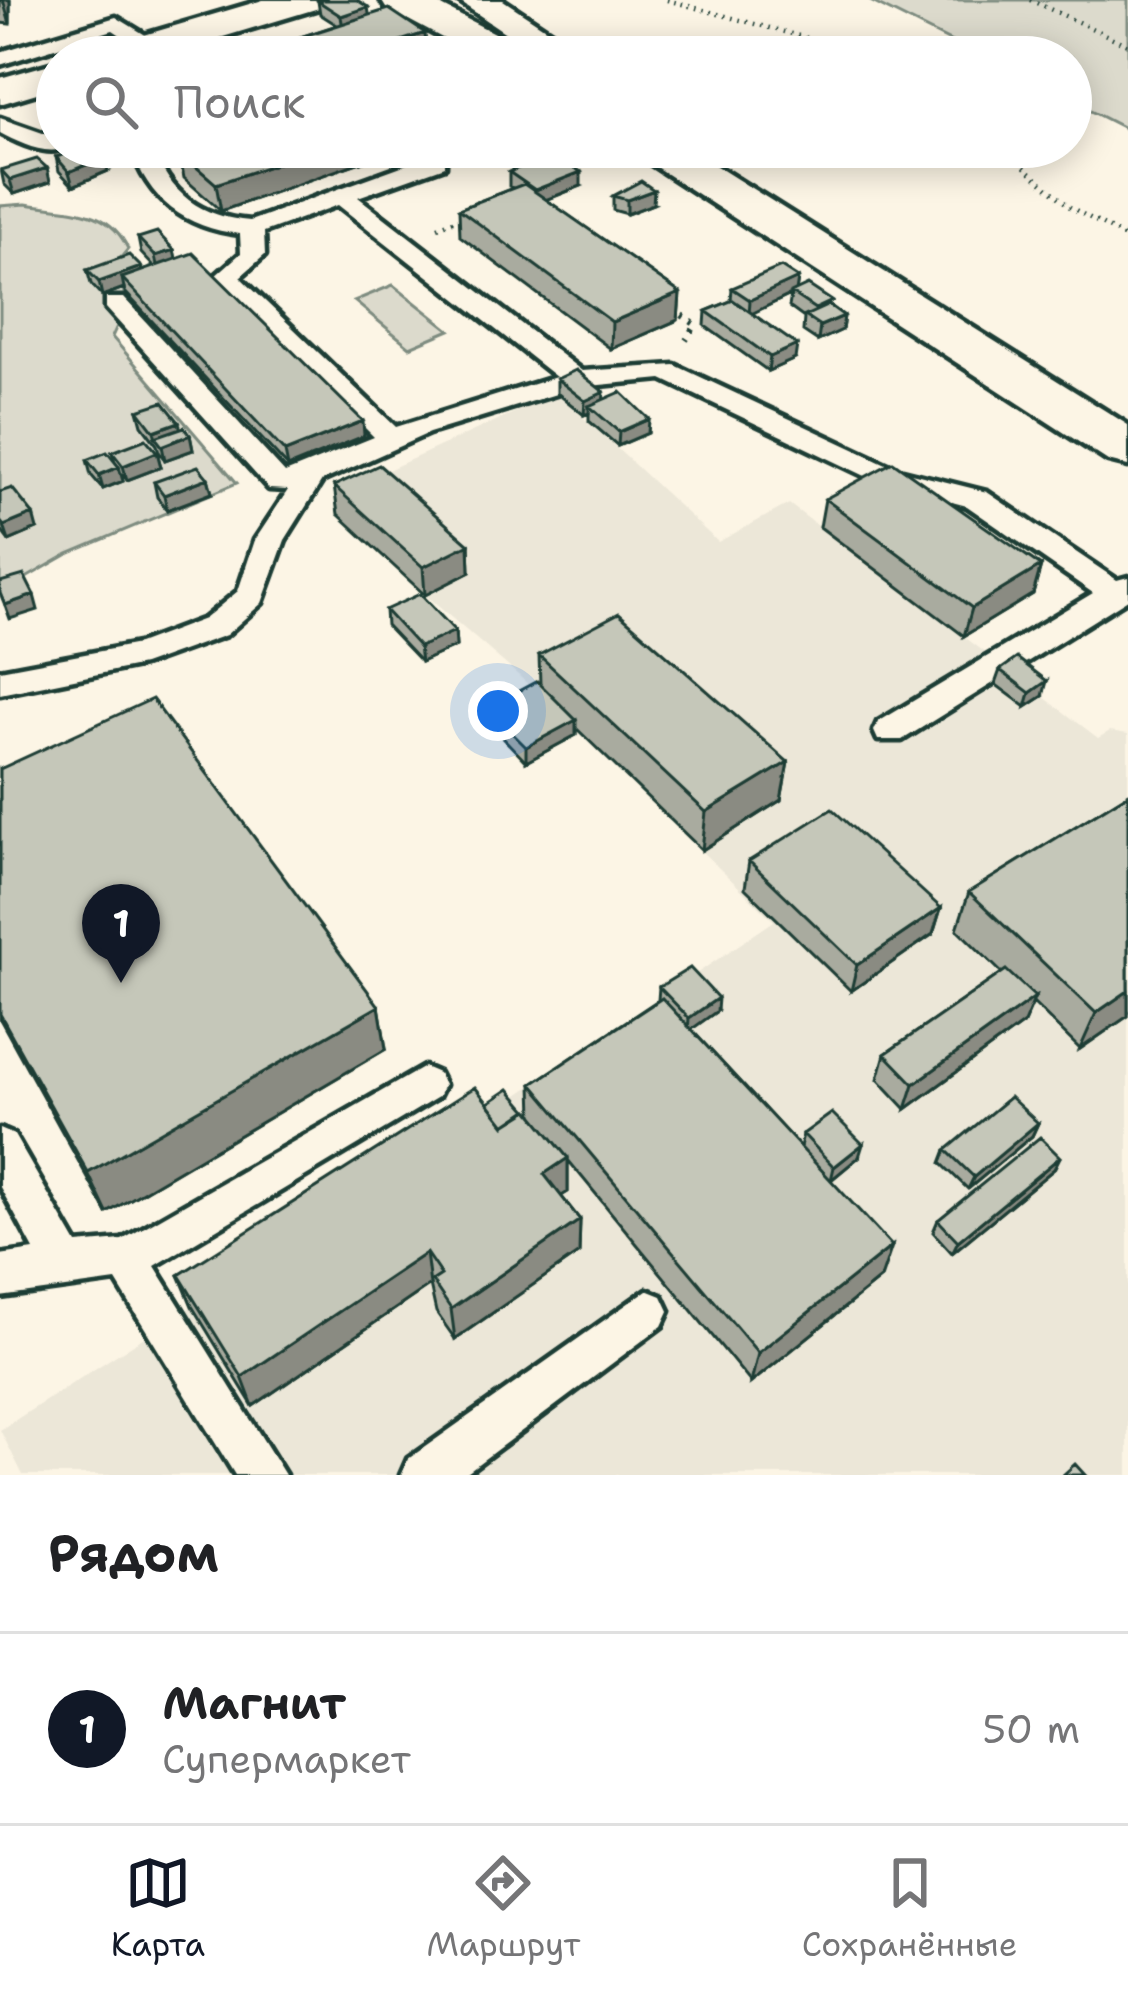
<!DOCTYPE html>
<html lang="ru">
<head>
<meta charset="utf-8">
<style>
  body { margin:0; font-family:"Shantell Sans",sans-serif; background:#f2f2f2; color:#202124 }
  .you { position:absolute; left:498px; top:711px; width:42px; height:42px; margin:-30px; border:9px solid #fff; border-radius:50%; background:#1a73e8; box-shadow:0 0 0 18px #1a73e833 }
  .badge { display:grid; place-items:center; width:78px; height:78px; border-radius:50%; background:#111827; color:#fff; font-size:39px; font-weight:700 }
  .pin { position:absolute; translate:-50% -99px; filter:drop-shadow(0 3px 6px #0008) }
  .pin::after { content:''; position:absolute; top:63px; width:42px; height:36px; background:inherit; clip-path:polygon(0 0,100% 0,50% 100%) }
  .list { margin:0; padding:0; list-style:none }
  h2 { display:flex; justify-content:space-between; align-items:center; height:156px; margin:0; padding:0 48px; font-size:51px }
  h2 small { font-size:39px; font-weight:400; color:#757577 }
  .list li { display:grid; grid-template-columns:78px 1fr auto; gap:36px; align-items:center; box-sizing:border-box; height:192px; padding:0 48px; border-top:3px solid #e0e0e0 }
  .list b { display:block; font-size:45px; white-space:nowrap }
  .list p { margin:0; font-size:39px; white-space:nowrap; color:#757577 }
  .list em { font-size:39px; font-style:normal; color:#757577 }
  .icon { flex:none; width:66px; height:66px; fill:none; stroke:currentColor; stroke-width:2; stroke-linecap:round; stroke-linejoin:round }
  .map { position:relative; flex:none; width:1128px; height:1475px; overflow:hidden }
  .search { position:absolute; background:#fff; box-shadow:0 6px 30px #0003; left:36px; right:36px; top:36px; height:132px; display:flex; align-items:center; gap:30px; box-sizing:border-box; padding:0 42px; border-radius:66px; color:#757577; font-size:45px }
  .sheet { height:348px; background:#fff }
  nav { display:flex; justify-content:space-around; align-items:center; box-sizing:border-box; height:168px; border-top:3px solid #e0e0e0; background:#fff; font-size:33px; color:#757577 }
  nav a { display:grid; justify-items:center; gap:6px }
  nav .on { color:#111827 }
  .map>svg:first-child { display:block }
  .built { fill:#ece7d8 }
  .green { fill:#dcdacc; stroke:#7e8c80; stroke-width:3 }
  .lines { fill:none; stroke-linecap:round; stroke-linejoin:round }
  .service-casing { stroke:#1f3d34; stroke-width:9 }
  .minor-casing { stroke:#1f3d34; stroke-width:9 }
  .tertiary-casing { stroke:#1f3d34; stroke-width:9 }
  .trunk-casing { stroke:#1f3d34; stroke-width:9 }
  .path-far1 { stroke:#1f3d34; stroke-width:4.5; stroke-dasharray:1.5 6; stroke-linecap:butt }
  .path { stroke:#1f3d34; stroke-width:6; stroke-dasharray:3 8; stroke-linecap:butt }
  .service { fill:#fcf5e5; fill-rule:evenodd }
  .minor { fill:#fcf5e5; fill-rule:evenodd }
  .tertiary { fill:#fcf5e5; fill-rule:evenodd }
  .trunk { fill:#fcf5e5; fill-rule:evenodd }
  .wall { fill:#a9ab9f; stroke:#1f3d34; stroke-width:3 }
  .shaded-wall { fill:#8a8b82; stroke:#1f3d34; stroke-width:3 }
  .building { fill:#c5c7b9; stroke:#1f3d34; stroke-width:3 }
</style>
</head>
<body>
<div class="map">
<svg width="1128" height="1475" viewBox="0 0 1128 1475">
  <rect width="100%" height="100%" fill="#fcf5e5"/>
  <filter id="ink" filterUnits="userSpaceOnUse"><feTurbulence type="fractalNoise" baseFrequency=".00833" numOctaves="2"/><feDisplacementMap in="SourceGraphic" scale="24" xChannelSelector="R" yChannelSelector="G"/><feConvolveMatrix kernelMatrix="1 2 1 2 8 2 1 2 1" color-interpolation-filters="sRGB"/></filter>
  <g filter="url(#ink)">
    <!-- built -->
    <path class="built" d="M 557,393 L 718,542 L 789,504 L 1098,738 L 1110,731 L 1128,734 L 1128,1475 L 23,1475 L 0,1430 L 478,1122 L 774,921 L 517,674 L 425,595 L 377,475 Z"/>
    <!-- green -->
    <path class="green" d="M 868,0 L 1128,0 L 1128,130 L 1071,101 L 1071,57 L 982,57 Z
      M 26,204 C 66,211 109,206 128,249 L 119,260 L 126,306 L 112,337 L 237,483 L 68,554 L 0,593 L 0,206 Z
      M 393,285 L 450,330 L 410,347 L 354,301 Z"/>
    <g class="lines">
      <!-- service casing -->
      <g class="service-casing">
        <path id="service" d="M 116,17 L 157,42 L 157,50 L 143,50 L 113,30 L 0,65 L 0,52 Z
          M 0,118 L 57,138 L 57,147 L 67,147 C 47,157 19,143 0,133 Z
          M 131,147 L 153,147 C 169,194 201,217 250,221 L 429,156 L 445,156 L 445,166 L 358,197 L 582,371 L 675,365 L 899,470 L 987,492 L 1117,580 L 1128,577 L 1128,599 L 902,740 L 878,740 L 874,731 L 878,722 L 1093,593 L 967,506 L 880,483 L 662,379 L 579,387 L 429,433 L 322,481 L 285,540 L 262,603 L 226,635 L 143,665 L 0,694 L 0,670 L 138,644 L 204,619 L 238,591 L 255,540 L 288,490 L 269,489 L 106,308 L 106,298 L 124,298 L 285,473 L 374,437 L 214,277 L 241,253 L 240,234 C 185,228 148,200 131,147 ZM 338,205 L 556,377 L 396,427 L 240,277 L 265,255 L 264,232 Z
          M 424,1067 L 438,1073 L 444,1085 L 438,1097 L 155,1266 L 285,1475 L 235,1475 L 116,1281 L 0,1297 L 0,1255 L 34,1250 L 0,1187 L 0,1129 L 14,1135 L 77,1244 L 122,1240 Z
          M 647,1290 L 662,1296 L 669,1311 L 662,1326 L 463,1475 L 401,1475 L 408,1459 Z"/>
      </g>
      <!-- minor casing -->
      <g class="minor-casing">
        <path id="minor" d="M 263,0 L 324,0 L 319,8 L 157,57 L 94,57 L 100,48 Z
          M 57,62 L 57,87 L 0,104 L 0,78 Z"/>
      </g>
      <!-- tertiary casing -->
      <g class="tertiary-casing">
        <path id="tertiary" d="M 381,0 L 430,0 L 523,48 L 529,57 L 478,57 L 386,8 Z"/>
      </g>
      <!-- trunk casing -->
      <g class="trunk-casing">
        <path id="trunk" d="M 457,0 L 503,0 L 589,57 L 541,57 Z
          M 633,147 L 686,147 L 1128,425 L 1128,466 L 1108,461 L 639,156 Z"/>
      </g>
      <!-- path-far1 -->
      <path class="path-far1" d="M 667,0 L 832,45 L 857,57
        M 1030,0 L 1128,45
        M 1002,147 L 1070,207 L 1128,239
        M 438,227 L 468,215"/>
      <!-- path -->
      <path class="path" d="M 673,309 L 696,325 L 686,340"/>
      <!-- service -->
      <use href="#service" class="service"/>
      <!-- minor -->
      <use href="#minor" class="minor"/>
      <!-- tertiary -->
      <use href="#tertiary" class="tertiary"/>
      <!-- trunk -->
      <use href="#trunk" class="trunk"/>
    </g>
    <!-- wall -->
    <path class="wall" d="M 0,0 L 10,0 L 10,24 L 0,23 Z
      M 318,1 L 369,15 L 427,57 L 297,57 L 294,39 L 337,25 L 320,14 Z
      M 194,147 L 403,147 L 221,211 L 184,178 L 179,152 Z
      M 56,157 L 108,171 L 73,186 L 59,171 Z
      M 512,161 L 581,186 L 546,200 L 680,293 L 678,320 L 611,349 L 460,236 L 459,209 L 513,188 L 509,186 L 509,172 L 512,171 Z
      M 47,168 L 50,182 L 14,194 L 4,184 L 1,170 Z
      M 613,196 L 653,204 L 627,214 L 613,210 Z
      M 138,238 L 174,250 L 176,259 L 364,436 L 288,467 L 125,292 L 124,288 L 102,296 L 91,284 L 87,270 L 141,267 L 142,271 L 154,267 L 141,253 Z
      M 798,278 L 796,291 L 832,307 L 844,316 L 842,330 L 818,341 L 803,331 L 804,318 L 789,307 L 791,295 L 752,313 L 795,359 L 768,371 L 705,326 L 706,311 L 731,301 L 732,288 Z
      M 557,379 L 649,419 L 648,433 L 618,446 L 589,421 L 589,413 L 584,415 L 557,393 Z
      M 138,410 L 180,428 L 190,435 L 193,450 L 165,460 L 159,452 L 157,445 L 142,425 Z
      M 112,452 L 157,452 L 161,467 L 127,480 L 121,473 L 123,481 L 103,489 L 91,475 L 87,460 L 114,460 Z
      M 208,478 L 212,493 L 167,510 L 157,497 L 154,482 Z
      M 334,486 L 469,544 L 470,572 L 425,595 L 338,514 Z
      M 0,492 L 37,529 L 9,541 L 0,529 Z
      M 825,499 L 1041,566 L 1033,594 L 964,636 L 820,527 Z
      M 385,610 L 455,631 L 456,646 L 421,662 L 386,625 Z
      M 539,655 L 788,762 L 781,800 L 702,850 L 576,728 L 576,735 L 526,762 L 488,722 L 487,708 L 540,684 Z
      M 1000,670 L 1043,696 L 1026,707 L 995,684 Z
      M 0,769 L 379,1006 L 386,1049 L 107,1213 L 0,1019 Z
      M 1128,794 L 1128,1016 L 1080,1049 L 1033,1003 L 1024,1023 L 906,1109 L 878,1079 L 885,1054 L 1002,973 L 957,929 L 969,892 Z
      M 749,861 L 941,908 L 933,934 L 851,991 L 745,888 Z
      M 659,987 L 717,1011 L 691,1029 L 800,1147 L 803,1134 L 859,1157 L 831,1180 L 881,1278 L 751,1383 L 568,1160 L 568,1192 L 561,1196 L 580,1220 L 579,1253 L 455,1339 L 436,1312 L 430,1285 L 253,1406 L 192,1306 L 179,1275 L 488,1103 L 527,1110 L 533,1116 L 532,1084 L 658,1000 Z
      M 1038,1123 L 1032,1136 L 968,1189 L 941,1163 L 946,1150 Z
      M 1054,1169 L 952,1253 L 933,1232 L 938,1220 Z"/>
    <!-- shaded-wall -->
    <path class="shaded-wall" d="M 3,0 L 10,0 L 10,24 Z
      M 368,7 L 370,20 L 343,29 L 341,16 Z
      M 425,33 L 427,57 L 352,57 Z
      M 325,147 L 403,147 L 221,211 L 216,184 Z
      M 105,157 L 108,171 L 73,186 L 69,172 Z
      M 47,168 L 50,182 L 14,194 L 10,180 Z
      M 581,172 L 581,186 L 535,204 L 535,190 Z
      M 654,190 L 653,204 L 627,214 L 627,200 Z
      M 174,250 L 177,264 L 158,270 L 155,256 Z
      M 141,267 L 144,281 L 122,278 L 124,288 L 102,296 L 99,282 Z
      M 798,278 L 796,292 L 749,315 L 750,300 Z
      M 680,293 L 678,320 L 611,349 L 612,322 Z
      M 844,316 L 842,330 L 818,341 L 820,326 Z
      M 797,345 L 795,359 L 768,371 L 770,357 Z
      M 604,392 L 603,407 L 589,406 L 589,413 L 584,415 L 585,401 Z
      M 649,419 L 648,433 L 618,446 L 619,432 Z
      M 363,421 L 364,436 L 288,467 L 285,452 Z
      M 179,422 L 182,436 L 156,438 L 154,431 Z
      M 190,435 L 193,450 L 165,460 L 162,446 Z
      M 157,452 L 161,467 L 127,480 L 123,466 Z
      M 119,467 L 123,481 L 103,489 L 99,475 Z
      M 208,478 L 212,493 L 167,510 L 164,495 Z
      M 33,514 L 37,529 L 9,541 L 4,526 Z
      M 469,544 L 470,572 L 425,595 L 423,567 Z
      M 1041,566 L 1033,594 L 964,636 L 972,608 Z
      M 34,595 L 38,610 L 10,619 L 5,605 Z
      M 455,631 L 456,646 L 421,662 L 419,647 Z
      M 1047,681 L 1043,696 L 1026,707 L 1030,693 Z
      M 576,720 L 576,735 L 526,762 L 526,747 Z
      M 788,762 L 781,800 L 702,850 L 706,812 Z
      M 941,908 L 933,934 L 851,991 L 857,965 Z
      M 1128,991 L 1128,1016 L 1080,1049 L 1096,1013 Z
      M 1035,997 L 1024,1023 L 906,1109 L 914,1084 Z
      M 718,998 L 717,1011 L 688,1032 L 689,1018 Z
      M 379,1006 L 386,1049 L 107,1213 L 88,1173 Z
      M 1038,1123 L 1032,1136 L 968,1189 L 974,1177 Z
      M 863,1144 L 859,1157 L 831,1180 L 834,1167 Z
      M 1060,1157 L 1054,1169 L 952,1253 L 958,1241 Z
      M 568,1158 L 568,1192 L 544,1207 L 544,1174 Z
      M 580,1220 L 579,1253 L 455,1339 L 451,1309 Z
      M 892,1246 L 881,1278 L 751,1383 L 758,1353 Z
      M 426,1253 L 430,1285 L 253,1406 L 242,1377 Z"/>
    <!-- building -->
    <path class="building" d="M 320,0 L 357,0 L 368,7 L 341,16 L 318,1 Z
      M 389,9 L 425,33 L 352,57 L 320,57 L 294,39 Z
      M 89,147 L 95,147 L 105,157 L 69,172 L 56,157 Z
      M 194,147 L 325,147 L 216,184 L 179,152 Z
      M 546,149 L 581,172 L 535,190 L 509,172 L 521,167 L 512,161 Z
      M 37,159 L 47,168 L 10,180 L 1,170 Z
      M 641,181 L 654,190 L 627,200 L 613,196 Z
      M 524,184 L 680,293 L 612,322 L 459,209 Z
      M 157,232 L 174,250 L 155,256 L 138,238 Z
      M 193,253 L 363,421 L 285,452 L 122,278 Z
      M 129,255 L 141,267 L 99,282 L 87,270 Z
      M 781,267 L 798,278 L 750,300 L 732,288 Z
      M 808,285 L 832,301 L 815,309 L 791,293 Z
      M 733,300 L 797,345 L 770,357 L 706,311 Z
      M 829,305 L 844,316 L 820,326 L 805,316 Z
      M 576,370 L 604,392 L 585,401 L 557,379 Z
      M 621,392 L 649,419 L 619,432 L 589,406 Z
      M 163,402 L 179,422 L 154,431 L 138,410 Z
      M 184,427 L 190,435 L 162,446 L 155,437 Z
      M 146,439 L 157,452 L 123,466 L 112,452 Z
      M 107,452 L 119,467 L 99,475 L 87,460 Z
      M 893,462 L 1041,566 L 972,608 L 825,499 Z
      M 379,465 L 469,544 L 423,567 L 334,486 Z
      M 198,466 L 208,478 L 164,495 L 154,482 Z
      M 12,488 L 33,514 L 4,526 L 0,521 L 0,492 Z
      M 24,575 L 34,595 L 5,605 L 0,593 L 0,582 Z
      M 420,594 L 455,631 L 419,647 L 385,610 Z
      M 619,613 L 788,762 L 706,812 L 539,655 Z
      M 1017,658 L 1047,681 L 1030,693 L 1000,670 Z
      M 537,681 L 576,720 L 526,747 L 487,708 Z
      M 152,699 L 379,1006 L 88,1173 L 0,1014 L 0,769 Z
      M 1128,794 L 1128,991 L 1096,1013 L 969,892 Z
      M 832,809 L 941,908 L 857,965 L 749,861 Z
      M 690,968 L 718,998 L 689,1018 L 659,987 Z
      M 1006,970 L 1035,997 L 914,1084 L 885,1054 Z
      M 662,998 L 892,1246 L 758,1353 L 532,1084 Z
      M 475,1087 L 505,1125 L 529,1110 L 568,1158 L 544,1174 L 580,1220 L 451,1309 L 432,1281 L 441,1275 L 426,1253 L 242,1377 L 179,1275 Z
      M 509,1089 L 527,1110 L 505,1125 L 488,1103 Z
      M 1010,1097 L 1038,1123 L 974,1177 L 946,1150 Z
      M 832,1113 L 863,1144 L 834,1167 L 803,1134 Z
      M 1040,1137 L 1060,1157 L 958,1241 L 938,1220 Z
      M 1075,1464 L 1085,1475 L 1063,1475 Z"/>
  </g>
</svg>
<div class="you"></div>
<div class="pin badge" style="left:121px;top:983px">1</div>
<div class="search"><svg class="icon" aria-label="search" viewBox="0 0 24 24"><circle cx="10" cy="10" r="6"/><path d="M15 15l6 6"/></svg>Поиск</div>
</div>
<section class="sheet">
<h2>Рядом<small></small></h2>
<ul class="list">
<li><span class="badge">1</span><div><b>Магнит</b><p>Супермаркет</p></div><em>50 m</em></li>
</ul>
</section>
<nav>
<a class="on"><svg class="icon" aria-label="map" viewBox="0 0 24 24"><path d="M3 6l6-2 6 2 6-2v14l-6 2-6-2-6 2zM9 4v14M15 6v14"/></svg>Карта</a>
<a><svg class="icon" aria-label="directions" viewBox="0 0 24 24"><path d="M12 3l9 9-9 9-9-9zM9 14v-3h6M13 9l2 2-2 2"/></svg>Маршрут</a>
<a><svg class="icon" aria-label="saved" viewBox="0 0 24 24"><path d="M7 4h10v16l-5-4-5 4z"/></svg>Сохранённые</a>
</nav>
</body>
</html>
